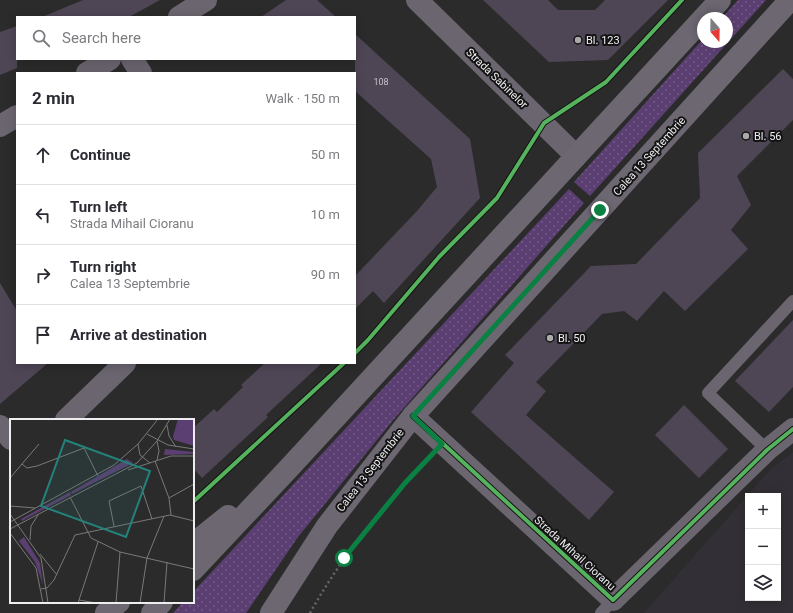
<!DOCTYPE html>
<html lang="en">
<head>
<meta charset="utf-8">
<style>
  body { margin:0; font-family:Roboto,sans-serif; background:#f7f7f7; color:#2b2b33 }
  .controls { position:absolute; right:12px; bottom:12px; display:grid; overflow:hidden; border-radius:0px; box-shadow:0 2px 10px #0003 }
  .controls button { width:36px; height:36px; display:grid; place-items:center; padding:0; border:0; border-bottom:1px solid #e1e1e2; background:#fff; color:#2b2b33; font:20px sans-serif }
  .compass { position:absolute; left:697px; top:12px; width:36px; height:36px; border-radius:50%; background:#fff; box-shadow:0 2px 10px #0003; rotate:160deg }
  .stop { position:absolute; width:12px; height:12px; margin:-9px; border:3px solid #0b8043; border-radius:50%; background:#fff }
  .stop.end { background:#0b8043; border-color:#fff; box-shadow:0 1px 4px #0008 }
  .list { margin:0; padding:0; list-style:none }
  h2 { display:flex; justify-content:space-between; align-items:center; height:52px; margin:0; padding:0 16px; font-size:17px }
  h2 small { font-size:13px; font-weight:400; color:#7c7c81 }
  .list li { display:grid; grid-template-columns:26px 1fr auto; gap:12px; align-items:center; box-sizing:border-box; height:60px; padding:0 16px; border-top:1px solid #e1e1e2 }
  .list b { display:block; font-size:15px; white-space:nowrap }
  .list p { margin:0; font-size:13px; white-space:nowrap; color:#7c7c81 }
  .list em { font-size:13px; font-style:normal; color:#7c7c81 }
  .icon { flex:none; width:22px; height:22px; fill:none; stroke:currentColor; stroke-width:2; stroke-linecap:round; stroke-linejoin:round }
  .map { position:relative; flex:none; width:793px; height:613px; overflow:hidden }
  .search { position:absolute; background:#fff; box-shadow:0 2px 10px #0003; left:16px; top:16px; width:340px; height:44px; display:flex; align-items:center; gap:10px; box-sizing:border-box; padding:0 14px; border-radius:0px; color:#7c7c81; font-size:15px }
  .panel { position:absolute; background:#fff; box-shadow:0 2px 10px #0003; left:16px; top:72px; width:340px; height:292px; border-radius:0px }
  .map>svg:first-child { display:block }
  .built { fill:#332f36; fill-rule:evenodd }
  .grass { fill:url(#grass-dots) }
  .building { fill:#4f4655 }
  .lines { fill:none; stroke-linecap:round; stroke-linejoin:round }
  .path { stroke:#67656b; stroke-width:2.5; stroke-dasharray:2 3; stroke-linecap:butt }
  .service { stroke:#6b656f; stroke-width:12 }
  .minor { stroke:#6b656f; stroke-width:22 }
  .secondary { stroke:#6d6772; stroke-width:22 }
  .cycleway-casing { stroke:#131314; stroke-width:6 }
  .cycleway { stroke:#56b35d; stroke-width:4 }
  .route { stroke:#0b8043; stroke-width:5 }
  .poi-dot { fill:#aaa9aa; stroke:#131314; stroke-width:1.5 }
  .labels { text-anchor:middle; stroke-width:4; stroke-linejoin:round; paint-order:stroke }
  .number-label { font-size:9px; fill:#c6c3c8 }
  .poi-label { font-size:11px; fill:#eeedef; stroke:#131314; text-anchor:start }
  .street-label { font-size:11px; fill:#eeedef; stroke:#131314 }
  .inset-road { fill:none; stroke:#797979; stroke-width:1 }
  .view { fill:#25827b; fill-opacity:0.15; stroke:#25827b; stroke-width:2 }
  .inset-edge { fill:none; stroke:#eeedef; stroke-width:2 }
</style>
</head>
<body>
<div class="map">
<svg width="793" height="613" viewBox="0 0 793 613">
  <defs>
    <pattern id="grass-dots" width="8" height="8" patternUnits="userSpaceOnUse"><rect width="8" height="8" fill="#5c3f72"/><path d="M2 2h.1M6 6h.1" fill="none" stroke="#745b86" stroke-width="1.8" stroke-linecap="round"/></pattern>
  </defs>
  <rect width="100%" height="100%" fill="#2b2b2b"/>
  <!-- built -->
  <path class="built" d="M 793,452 L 793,613 L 644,613 L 768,472 ZM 748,496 L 778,496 L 778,598 L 748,598 Z"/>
  <!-- grass -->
  <path class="grass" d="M 738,0 L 766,0 L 590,196 L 574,182 L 703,39 L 703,42 L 727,42 L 727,18 L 722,18 Z
    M 569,189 L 584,203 L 394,419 L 298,537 L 246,613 L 173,613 L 183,602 L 193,602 L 193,592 Z"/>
  <!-- building -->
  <path class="building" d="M 83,0 L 160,0 L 129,17 L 42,17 Z
    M 286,0 L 317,0 L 336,17 L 261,17 Z
    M 483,0 L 548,0 L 558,10 L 595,10 L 605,0 L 668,0 L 608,60 L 549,62 Z
    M 17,26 L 17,68 L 0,75 L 0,32 Z
    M 355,34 L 470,139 L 480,198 L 384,303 L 373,291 L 355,309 L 355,276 L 417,211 L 437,187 L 431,159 L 355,91 Z
    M 783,69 L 793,79 L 793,120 L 737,176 L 751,205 L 731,230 L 748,249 L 685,311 L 664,291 L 637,321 L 624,311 L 602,314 L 536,382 L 546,391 L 526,415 L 614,492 L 589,520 L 471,412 L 514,363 L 505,355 L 591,266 L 636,264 L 700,198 L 698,153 Z
    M 0,283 L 17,311 L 17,363 L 48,363 L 0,404 Z
    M 793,320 L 793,387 L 769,412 L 735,381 Z
    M 265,363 L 322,363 L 266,415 L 268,417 L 202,478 L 193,468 L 193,428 L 214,409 L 217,412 L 243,387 L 241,385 Z
    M 684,405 L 728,449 L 699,478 L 655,435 Z"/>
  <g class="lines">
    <!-- path -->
    <path class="path" d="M 310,613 C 342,556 383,505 428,459"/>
    <!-- service -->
    <path class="service" d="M 767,450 L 708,393 L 793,301
      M 601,613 L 613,600"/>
    <!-- minor -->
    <path class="minor" d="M 417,0 L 576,156
      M 179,17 L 206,0
      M 132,59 L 141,73
      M 87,73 L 110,59
      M 0,126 L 17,116
      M 413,416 L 613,600 L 767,450 L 793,429
      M 66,420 L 125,363
      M 0,426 L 11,439"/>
    <!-- secondary -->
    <path class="secondary" d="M 193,544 L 228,516
      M 193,570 L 289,468 L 720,0
      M 106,613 L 119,602
      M 152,613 L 162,602
      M 271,613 L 327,526 L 413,416 L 790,0"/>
    <!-- cycleway casing -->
    <g class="cycleway-casing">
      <path id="cycleway" d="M 355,353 L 368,340 L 439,257 L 497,198 L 544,123 L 606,82 L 682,0
        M 413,416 L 613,600 L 767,450 L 793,429
        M 193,502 L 344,363"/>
    </g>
    <!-- cycleway -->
    <use href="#cycleway" class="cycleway"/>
  </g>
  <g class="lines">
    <!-- route -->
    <path class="route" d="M 344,558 L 405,483 L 442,444 L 413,416 L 600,210"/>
  </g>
  <!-- markers -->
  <g class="poi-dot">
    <circle cx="578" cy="40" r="4"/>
    <circle cx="746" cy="136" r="4"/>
    <circle cx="550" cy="338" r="4"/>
  </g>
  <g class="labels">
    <!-- number labels -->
    <g class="number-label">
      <text x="381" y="85">108</text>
    </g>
    <!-- poi labels -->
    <g class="poi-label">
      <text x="586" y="44">Bl. 123</text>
      <text x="754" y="140">Bl. 56</text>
      <text x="558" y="342">Bl. 50</text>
    </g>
    <!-- street labels -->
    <g class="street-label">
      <text transform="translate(497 78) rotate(44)" y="4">Strada Sabinelor</text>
      <text transform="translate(649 156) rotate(-48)" y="4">Calea 13 Septembrie</text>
      <text transform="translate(370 470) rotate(-52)" y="4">Calea 13 Septembrie</text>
      <text transform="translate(575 553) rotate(42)" y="4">Strada Mihail Cioranu</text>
    </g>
  </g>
  <!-- overview -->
  <g transform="translate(10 419)">
    <rect width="184" height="184" fill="#2b2b2b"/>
    <path d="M 155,30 L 184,33 L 184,35 L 154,36 ZM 117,40 L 123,44 L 62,75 L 61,73 ZM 60,73 L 61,76 L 12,102 L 11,100 ZM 14,118 L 30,144 L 33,166 L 25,143 L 9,122 Z" fill="#5c3f72"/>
    <path d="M 168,0 L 184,0 L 184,27 L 164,21 L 163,17 Z" fill="#5c3f72"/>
    <path class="inset-road" d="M 157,6 L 159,17 L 166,28M 137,15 L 158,26 L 184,30M 147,22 L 149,32 L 147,41M 128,25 L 130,36 L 140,44M 145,42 L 159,79 L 161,96M 12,45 L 17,49 L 27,47 L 74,29 L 88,57M 118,51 L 161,37 L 184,37M 0,59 L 29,25M 60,78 L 81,119 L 110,133 L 184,150M 159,79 L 184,65M 0,87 L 25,89M 0,95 L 31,139 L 38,184M 0,103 L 104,46 L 128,25 L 148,0M 104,107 L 99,82 L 131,67 L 142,100M 0,110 L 127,44 L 147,22 L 160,0M 0,114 L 26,149 L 33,184M 20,121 L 21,107 L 28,96M 30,135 L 47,156M 31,170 L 37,169 L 44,161 L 65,116 L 160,96 L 184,102M 69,181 L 86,184M 68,184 L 88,123M 106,184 L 110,133M 130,184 L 137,139 L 154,97M 154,184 L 157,143"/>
    <path class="view" d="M 55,21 L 140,52 L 116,118 L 31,87 Z"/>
    <rect width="184" height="184" class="inset-edge"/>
  </g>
</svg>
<div class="controls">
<button>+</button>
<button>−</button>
<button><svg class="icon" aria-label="layers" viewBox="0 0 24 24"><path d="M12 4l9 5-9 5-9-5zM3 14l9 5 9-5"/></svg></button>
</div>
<svg class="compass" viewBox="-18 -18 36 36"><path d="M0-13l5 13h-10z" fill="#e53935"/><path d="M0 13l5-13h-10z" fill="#7c7c81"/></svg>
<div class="stop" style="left:344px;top:558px"></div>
<div class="stop end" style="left:600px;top:210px"></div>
<div class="search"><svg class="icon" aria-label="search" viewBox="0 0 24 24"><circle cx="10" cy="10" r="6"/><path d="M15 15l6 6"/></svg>Search here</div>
<section class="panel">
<h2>2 min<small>Walk · 150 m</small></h2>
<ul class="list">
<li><svg class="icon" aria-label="ahead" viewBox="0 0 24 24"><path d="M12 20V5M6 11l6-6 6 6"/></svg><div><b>Continue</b></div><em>50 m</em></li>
<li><svg class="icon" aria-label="left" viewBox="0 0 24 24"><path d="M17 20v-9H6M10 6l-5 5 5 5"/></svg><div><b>Turn left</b><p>Strada Mihail Cioranu</p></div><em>10 m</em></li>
<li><svg class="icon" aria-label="right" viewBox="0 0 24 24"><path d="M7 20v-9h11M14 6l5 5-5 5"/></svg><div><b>Turn right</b><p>Calea 13 Septembrie</p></div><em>90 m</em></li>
<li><svg class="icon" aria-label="arrive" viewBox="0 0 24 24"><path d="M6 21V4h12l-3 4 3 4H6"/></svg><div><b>Arrive at destination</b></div></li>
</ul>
</section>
</div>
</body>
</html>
